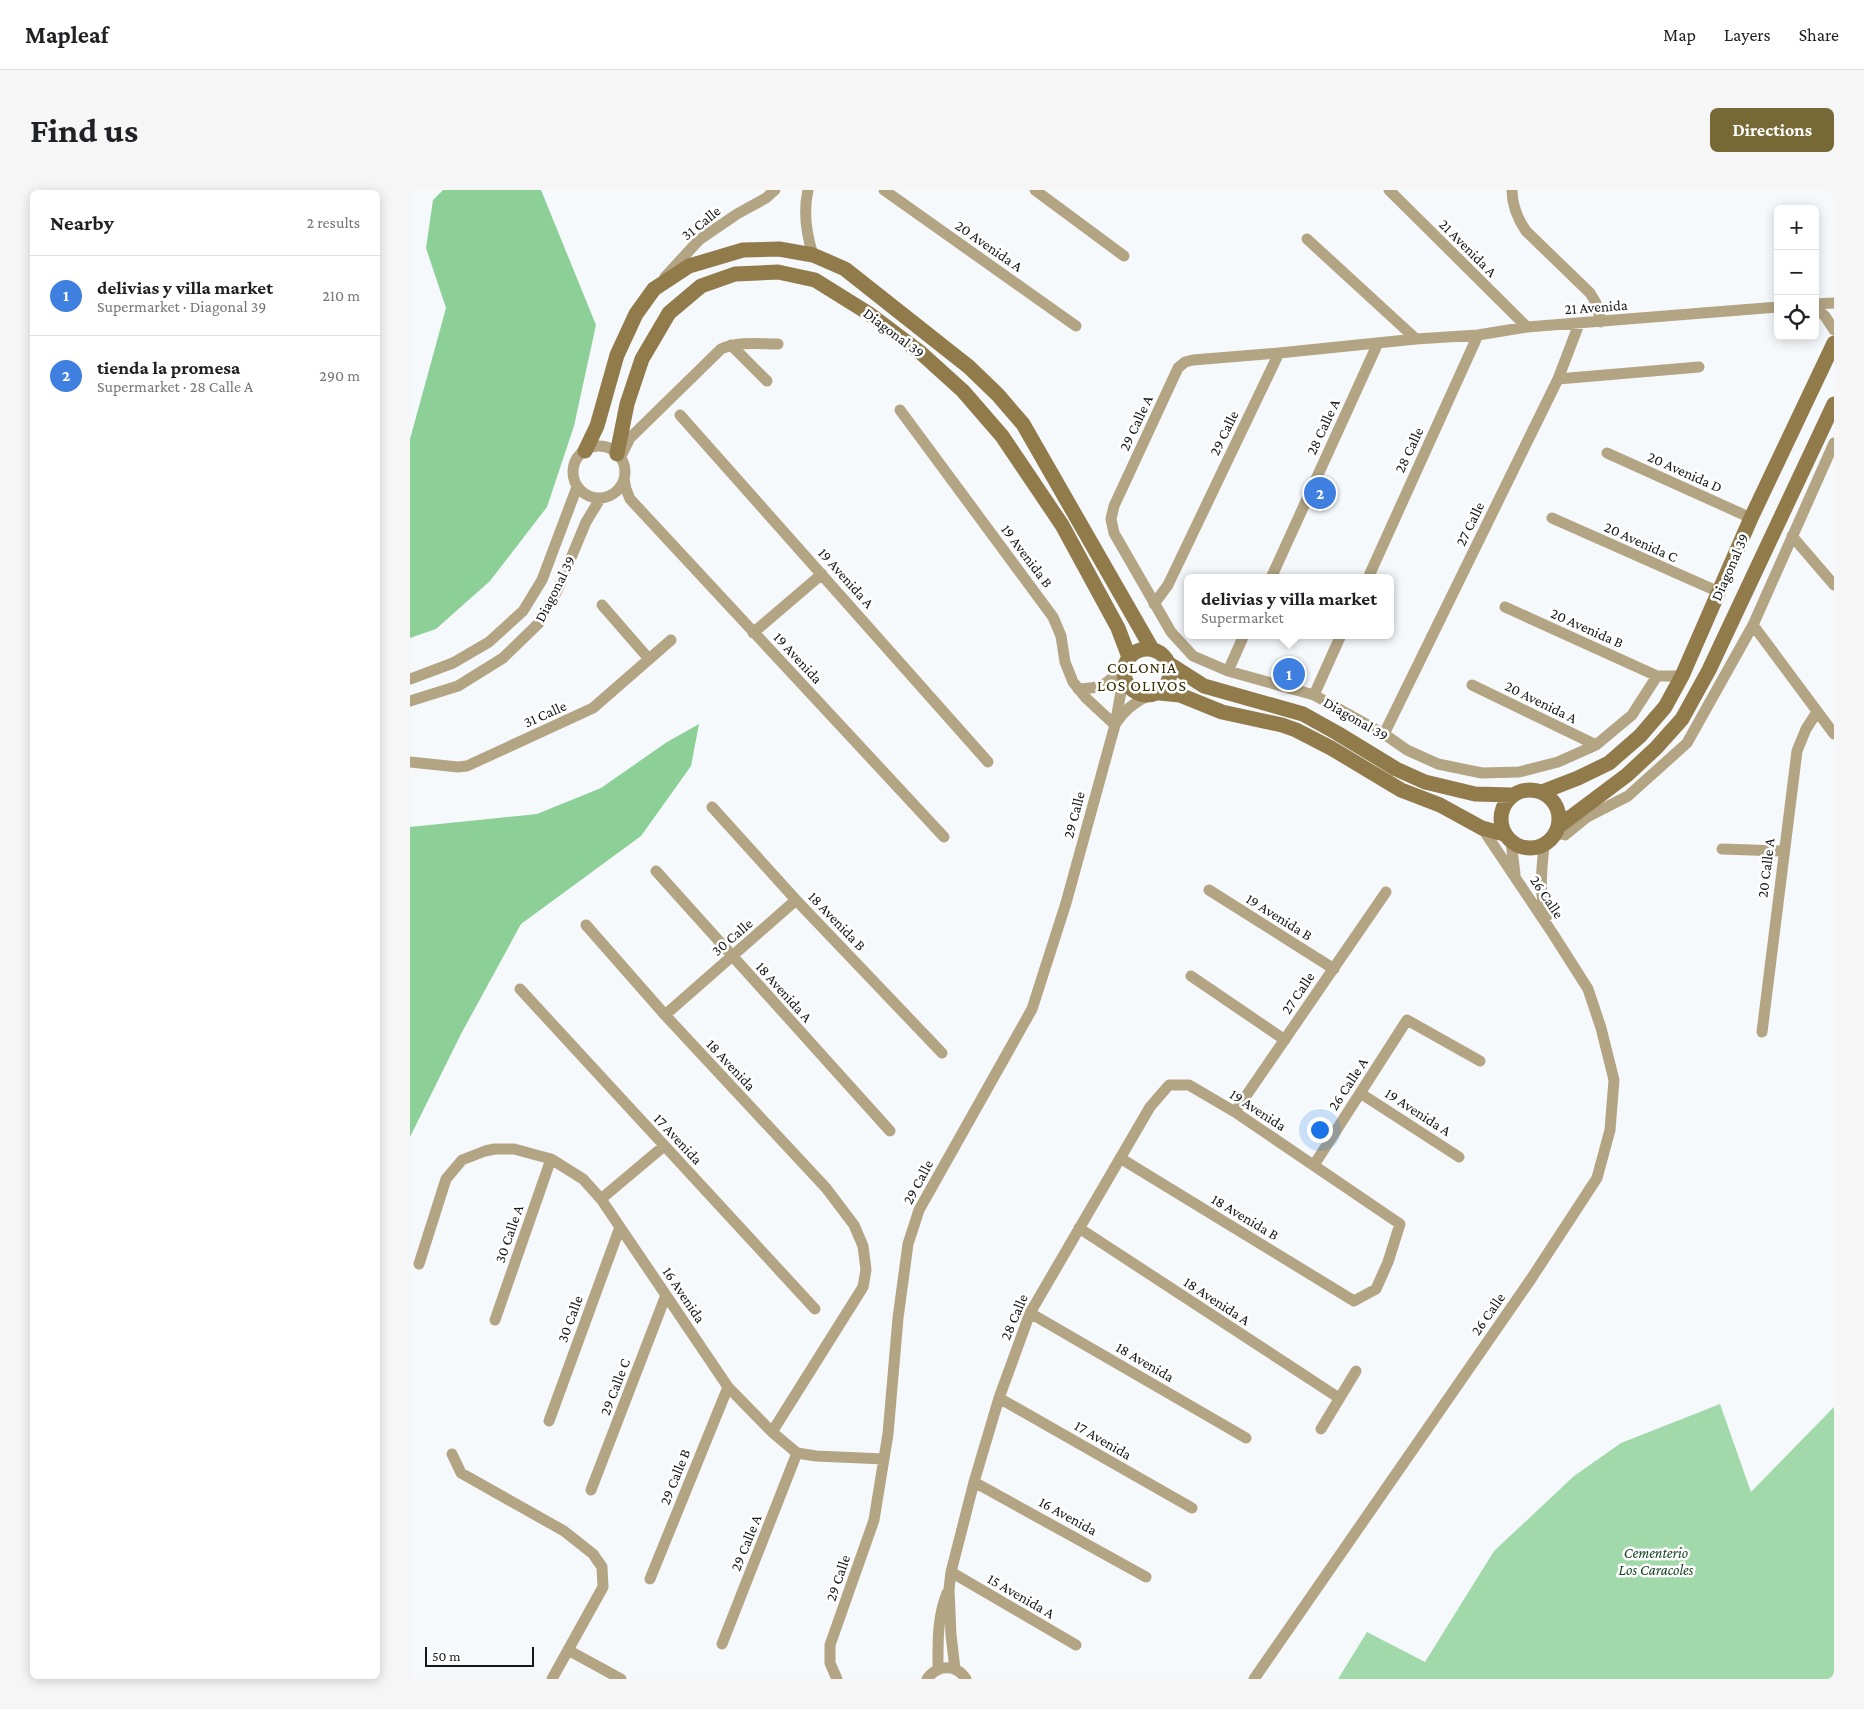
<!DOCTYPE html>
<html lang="en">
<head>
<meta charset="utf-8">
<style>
  body { margin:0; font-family:"Crimson Pro",serif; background:#f6f6f6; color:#202124 }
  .controls { position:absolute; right:15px; top:15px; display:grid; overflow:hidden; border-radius:8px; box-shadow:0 2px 12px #0003 }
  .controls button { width:45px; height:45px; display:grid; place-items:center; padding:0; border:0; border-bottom:1px solid #e0e0e0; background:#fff; color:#202124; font:25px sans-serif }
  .scale { position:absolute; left:15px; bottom:12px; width:109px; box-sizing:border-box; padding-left:5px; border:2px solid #161718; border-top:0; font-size:14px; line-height:18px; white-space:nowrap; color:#161718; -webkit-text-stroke:4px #fff; paint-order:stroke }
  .you { position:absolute; left:909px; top:939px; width:18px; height:18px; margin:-12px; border:4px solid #fff; border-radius:50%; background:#1a73e8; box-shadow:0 0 0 8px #1a73e833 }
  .badge { display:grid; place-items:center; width:32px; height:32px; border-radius:50%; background:#766936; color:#fff; font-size:16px; font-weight:700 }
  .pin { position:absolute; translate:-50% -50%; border:2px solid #fff; box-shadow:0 1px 5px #0006 }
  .popup { position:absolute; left:774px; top:384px; width:210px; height:65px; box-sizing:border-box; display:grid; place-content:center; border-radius:8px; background:#fff; filter:drop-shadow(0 1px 4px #0005); font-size:16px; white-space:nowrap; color:#757577 }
  .popup b { font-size:19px; color:#202124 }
  .popup::after { content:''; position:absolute; left:50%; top:100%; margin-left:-10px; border:10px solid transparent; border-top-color:#fff }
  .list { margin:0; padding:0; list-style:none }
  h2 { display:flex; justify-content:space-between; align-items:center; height:65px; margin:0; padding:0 20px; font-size:21px }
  h2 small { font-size:16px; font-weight:400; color:#757577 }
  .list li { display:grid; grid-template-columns:32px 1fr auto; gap:15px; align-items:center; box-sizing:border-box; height:80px; padding:0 20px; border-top:1px solid #e0e0e0 }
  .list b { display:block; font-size:19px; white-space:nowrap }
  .list p { margin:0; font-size:16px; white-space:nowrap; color:#757577 }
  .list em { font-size:16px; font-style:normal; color:#757577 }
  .icon { flex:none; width:28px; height:28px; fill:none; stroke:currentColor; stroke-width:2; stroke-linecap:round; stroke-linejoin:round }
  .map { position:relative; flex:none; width:1424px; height:1489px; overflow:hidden; border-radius:8px }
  header { display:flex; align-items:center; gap:30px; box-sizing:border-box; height:70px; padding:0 25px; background:#fff; border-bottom:1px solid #e0e0e0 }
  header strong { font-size:24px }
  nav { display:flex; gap:28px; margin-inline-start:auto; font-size:18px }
  .intro { display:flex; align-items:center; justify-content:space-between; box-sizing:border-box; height:120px; padding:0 30px }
  h1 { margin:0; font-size:35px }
  .button { padding:12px 22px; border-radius:8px; background:#766936; color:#fff; font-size:18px; font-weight:700 }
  main { display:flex; gap:30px; padding:0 30px }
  aside { flex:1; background:#fff; border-radius:8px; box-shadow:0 2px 12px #0003 }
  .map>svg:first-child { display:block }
  .green { fill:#a2d9aa }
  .forest { fill:#8cd098 }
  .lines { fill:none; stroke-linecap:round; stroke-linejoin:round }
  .street { stroke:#b3a484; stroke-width:11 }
  .secondary { stroke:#917b4b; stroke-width:15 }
  .labels { text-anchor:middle; stroke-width:5; stroke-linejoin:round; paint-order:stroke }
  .street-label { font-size:15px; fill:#161718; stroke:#fff }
  .park-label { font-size:15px; font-style:italic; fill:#154622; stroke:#fff }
  .neighbourhood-label { font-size:16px; letter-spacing:1px; fill:#372d01; stroke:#fff }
</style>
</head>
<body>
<header>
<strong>Mapleaf</strong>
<nav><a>Map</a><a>Layers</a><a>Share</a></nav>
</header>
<div class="intro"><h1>Find us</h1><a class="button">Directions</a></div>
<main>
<aside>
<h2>Nearby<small>2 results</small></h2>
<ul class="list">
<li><span class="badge" style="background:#3f7fe0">1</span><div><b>delivias y villa market</b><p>Supermarket · Diagonal 39</p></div><em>210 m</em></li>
<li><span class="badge" style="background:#3f7fe0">2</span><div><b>tienda la promesa</b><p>Supermarket · 28 Calle A</p></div><em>290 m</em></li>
</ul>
</aside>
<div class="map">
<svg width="1424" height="1489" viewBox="0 0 1424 1489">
  <rect width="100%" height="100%" fill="#f6f9fc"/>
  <!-- green -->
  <path class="green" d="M 1310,1214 L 1341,1302 L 1424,1217 L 1424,1489 L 928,1489 L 957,1442 L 1015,1472 L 1084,1361 L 1164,1286 L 1211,1253 Z"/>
  <!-- forest -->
  <path class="forest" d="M 33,0 L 131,0 L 186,135 L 164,236 L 137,317 L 80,391 L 26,439 L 0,448 L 0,249 L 36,118 L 16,58 L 23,10 Z
    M 289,534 L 281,576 L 231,646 L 111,734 L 51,844 L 0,947 L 0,637 L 127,624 L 191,598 L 257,552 Z"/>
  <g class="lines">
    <!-- street -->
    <path class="street" d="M 398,0 C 393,22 396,43 403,65
      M 474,0 L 666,136
      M 625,0 L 714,66
      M 979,0 L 1117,137
      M 1102,0 C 1102,15 1107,28 1116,41 L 1180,103 L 1186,113 L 1191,132
      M 897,49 L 1006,149
      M 255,87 L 289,50 L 327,24 L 356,8 L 365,0
      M 1405,114 L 1424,113
      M 1405,118 L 1415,126 L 1424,140
      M 321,155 L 357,191
      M 1148,189 L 1289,177
      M 490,220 L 643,427 L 651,446 L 655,472 L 663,492 L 676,508 L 705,535
      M 270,225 L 578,572
      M163 282a26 26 0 1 1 52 0a26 26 0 1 1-52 0Z
      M 1197,263 L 1341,328
      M 211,266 L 220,248 L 311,159 C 329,151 349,154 368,154
      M 214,289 L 216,299 L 220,309 L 534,647
      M 1142,328 L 1309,402
      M 1382,346 L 1424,395
      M 861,388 L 968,153
      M 958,388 L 1068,145
      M 744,414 L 758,395 L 869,163
      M 192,415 L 239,469
      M 1095,417 L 1247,486 L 1272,486
      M 1343,435 L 1424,544
      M 343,443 L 412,384
      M 818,481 L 834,445
      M 1247,486 L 1222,525 L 1186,555 L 1148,572 L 1109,582 L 1072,583 L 1028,574 L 997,560 L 974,544 L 904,505 L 818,481 L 783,466 L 761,442 L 704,343 L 701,329 L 704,316 L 768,178 L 775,172 L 783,170 L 869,163 L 1006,149 L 1068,145 L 1117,137 L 1368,117
      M 0,489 L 43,473 L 79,452 L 113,421 L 132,390 L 167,297
      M 1062,495 L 1186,555
      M 668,499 C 696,498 695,494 715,476
      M 904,505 L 931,445
      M 0,511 L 48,496 L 93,468 L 129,433 L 148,399 L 176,332 L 190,309
      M 706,533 C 714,521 724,512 738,506
      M 974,544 L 1148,189 L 1169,134
      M 0,572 L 48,577 L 57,576 L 183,518 L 261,450
      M 302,617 L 386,710 L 532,863
      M 1146,643 L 1155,645 L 1177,627 L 1218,606 L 1277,553 L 1343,435 L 1424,253
      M 1101,652 L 1105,684
      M 1134,655 C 1132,679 1128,703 1137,726
      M 1312,659 L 1373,661
      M 246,681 L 480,941
      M 799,700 L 924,779
      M 176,735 L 255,825 L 416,998 L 444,1035 L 453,1056 L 456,1080 L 453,1097 L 362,1242
      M 781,786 L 875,850
      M 110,799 L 405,1119
      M 255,825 L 386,710
      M 1352,842 L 1387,561 L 1396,539 L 1407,522
      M 950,903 L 1049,967
      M 825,922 L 976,702
      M 904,975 L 997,830 L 1070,871
      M 191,1009 L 254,956
      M 669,1038 L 929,1208
      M 9,1074 L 36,989 L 52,970 L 75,961 L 85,959 L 104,959 L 141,969 L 173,989 L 191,1009 L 318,1197 L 362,1242 L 387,1263 L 406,1266 L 474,1269
      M 620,1123 L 836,1248
      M 85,1130 L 141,969
      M 589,1208 L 782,1318
      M 139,1231 L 210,1037
      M 911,1239 L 946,1181
      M 42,1264 L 51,1283 L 154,1341 L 183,1364 L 192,1377 L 193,1397 L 142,1489
      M 564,1292 L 736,1387
      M 181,1300 L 256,1105
      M 541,1382 L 666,1455
      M 240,1389 L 318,1197
      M 312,1454 L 387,1263
      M 158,1460 L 211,1489
      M 528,1479 C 528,1452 527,1428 537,1403
      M 545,1479 L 541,1445 L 539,1399 L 541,1382 L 564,1292 L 589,1208 L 620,1123 L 740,917 L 759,895 L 779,895 L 825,922 L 990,1034 L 978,1072 L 966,1099 L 944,1111 L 710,968
      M 427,1489 L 420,1473 L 420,1455 L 464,1330 L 478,1244 L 488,1128 L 498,1054 L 509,1020 L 622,819 L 656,713 L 705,535 L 714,485
      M 517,1489 C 528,1474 546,1474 556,1489
      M 844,1489 L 1121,1089 L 1187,988 L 1200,940 L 1204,890 L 1191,838 L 1178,799 L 1143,744 L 1072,638"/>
    <!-- secondary -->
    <path class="secondary" d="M 175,261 L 187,236 L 207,165 L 226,124 L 244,99 L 279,76 L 333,60 L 369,59 L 403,65 L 435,79 L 559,177 L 588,205 L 613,234 L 742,459
      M 207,264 L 217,214 L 232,169 L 259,123 L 291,96 L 325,84 L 368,82 L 405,90 L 458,123 L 511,163 L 553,201 L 592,246 L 652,335 L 708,438 L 719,467
      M714 482a23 23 0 1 1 46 0a23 23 0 1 1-46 0Z
      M 758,473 L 794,496 L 893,524 L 927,543 L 986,579 L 1015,592 L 1065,604 L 1102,605
      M 749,503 L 770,505 L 812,522 L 872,535 L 886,540 L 921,558 L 991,600 L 1030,615 L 1072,638 L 1094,644
      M1091 629a29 29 0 1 1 58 0a29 29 0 1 1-58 0Z
      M 1132,602 L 1168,588 L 1199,573 L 1230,546 L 1255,517 L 1272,486 L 1341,328 L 1424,153
      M 1149,636 L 1217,585 L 1246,558 L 1272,529 L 1299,480 L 1424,214"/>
  </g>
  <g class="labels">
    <!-- street labels -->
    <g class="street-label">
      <text transform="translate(291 33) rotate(-39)" y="5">31 Calle</text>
      <text transform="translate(579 56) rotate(35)" y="5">20 Avenida A</text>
      <text transform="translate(1058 58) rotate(45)" y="5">21 Avenida A</text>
      <text transform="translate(1186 117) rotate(-4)" y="5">21 Avenida</text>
      <text transform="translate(484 143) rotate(37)" y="5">Diagonal 39</text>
      <text transform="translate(726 233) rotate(-65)" y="5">29 Calle A</text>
      <text transform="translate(913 237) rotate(-65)" y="5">28 Calle A</text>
      <text transform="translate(814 243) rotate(-64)" y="5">29 Calle</text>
      <text transform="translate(999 260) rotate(-65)" y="5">28 Calle</text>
      <text transform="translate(1275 282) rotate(24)" y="5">20 Avenida D</text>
      <text transform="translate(1060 334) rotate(-64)" y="5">27 Calle</text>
      <text transform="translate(1231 352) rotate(24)" y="5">20 Avenida C</text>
      <text transform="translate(617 366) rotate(53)" y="5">19 Avenida B</text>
      <text transform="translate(1320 377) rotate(-66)" y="5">Diagonal 39</text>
      <text transform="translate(436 388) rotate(48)" y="5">19 Avenida A</text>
      <text transform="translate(145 399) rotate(-63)" y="5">Diagonal 39</text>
      <text transform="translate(1177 438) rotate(24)" y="5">20 Avenida B</text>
      <text transform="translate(388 468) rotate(47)" y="5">19 Avenida</text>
      <text transform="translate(1131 512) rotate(26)" y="5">20 Avenida A</text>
      <text transform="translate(135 524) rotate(-24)" y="5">31 Calle</text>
      <text transform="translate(946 529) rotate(30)" y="5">Diagonal 39</text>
      <text transform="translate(664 625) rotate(-75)" y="5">29 Calle</text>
      <text transform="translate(1356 678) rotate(-83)" y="5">20 Calle A</text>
      <text transform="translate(1137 707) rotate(56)" y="5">26 Calle</text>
      <text transform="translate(869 727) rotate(32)" y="5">19 Avenida B</text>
      <text transform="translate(427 731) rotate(46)" y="5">18 Avenida B</text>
      <text transform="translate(322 747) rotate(-41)" y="5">30 Calle</text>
      <text transform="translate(374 802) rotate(48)" y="5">18 Avenida A</text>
      <text transform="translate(888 803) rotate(-56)" y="5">27 Calle</text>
      <text transform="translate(321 875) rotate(47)" y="5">18 Avenida</text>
      <text transform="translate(938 894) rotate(-57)" y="5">26 Calle A</text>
      <text transform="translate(848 920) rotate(33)" y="5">19 Avenida</text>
      <text transform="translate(1008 922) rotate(33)" y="5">19 Avenida A</text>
      <text transform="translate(268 949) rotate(47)" y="5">17 Avenida</text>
      <text transform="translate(508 992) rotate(-62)" y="5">29 Calle</text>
      <text transform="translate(835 1027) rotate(31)" y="5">18 Avenida B</text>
      <text transform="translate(99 1044) rotate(-71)" y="5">30 Calle A</text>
      <text transform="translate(274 1105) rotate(56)" y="5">16 Avenida</text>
      <text transform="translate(807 1111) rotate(33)" y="5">18 Avenida A</text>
      <text transform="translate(1078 1124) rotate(-55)" y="5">26 Calle</text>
      <text transform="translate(604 1127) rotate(-67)" y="5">28 Calle</text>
      <text transform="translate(160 1129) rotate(-70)" y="5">30 Calle</text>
      <text transform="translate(735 1172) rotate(30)" y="5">18 Avenida</text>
      <text transform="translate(205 1197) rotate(-69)" y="5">29 Calle C</text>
      <text transform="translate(693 1250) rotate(30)" y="5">17 Avenida</text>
      <text transform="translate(265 1287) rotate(-68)" y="5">29 Calle B</text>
      <text transform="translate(658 1326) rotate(29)" y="5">16 Avenida</text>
      <text transform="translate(336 1353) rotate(-68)" y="5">29 Calle A</text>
      <text transform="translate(428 1388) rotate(-71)" y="5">29 Calle</text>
      <text transform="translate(611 1406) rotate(30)" y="5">15 Avenida A</text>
    </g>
    <!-- park labels -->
    <g class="park-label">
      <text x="1246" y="1368">Cementerio<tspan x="1246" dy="17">Los Caracoles</tspan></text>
    </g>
    <!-- neighbourhood labels -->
    <g class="neighbourhood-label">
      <text x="732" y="483">COLONIA<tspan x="732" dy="18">LOS OLIVOS</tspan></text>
    </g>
  </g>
</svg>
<div class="controls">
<button>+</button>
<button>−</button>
<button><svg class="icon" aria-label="locate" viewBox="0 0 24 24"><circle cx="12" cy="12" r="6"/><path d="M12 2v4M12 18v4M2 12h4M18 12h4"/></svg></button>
</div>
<div class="scale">50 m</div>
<div class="you"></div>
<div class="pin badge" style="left:879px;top:484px;background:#3f7fe0">1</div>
<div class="popup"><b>delivias y villa market</b>Supermarket</div>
<div class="pin badge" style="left:910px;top:303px;background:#3f7fe0">2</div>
</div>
</main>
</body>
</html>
